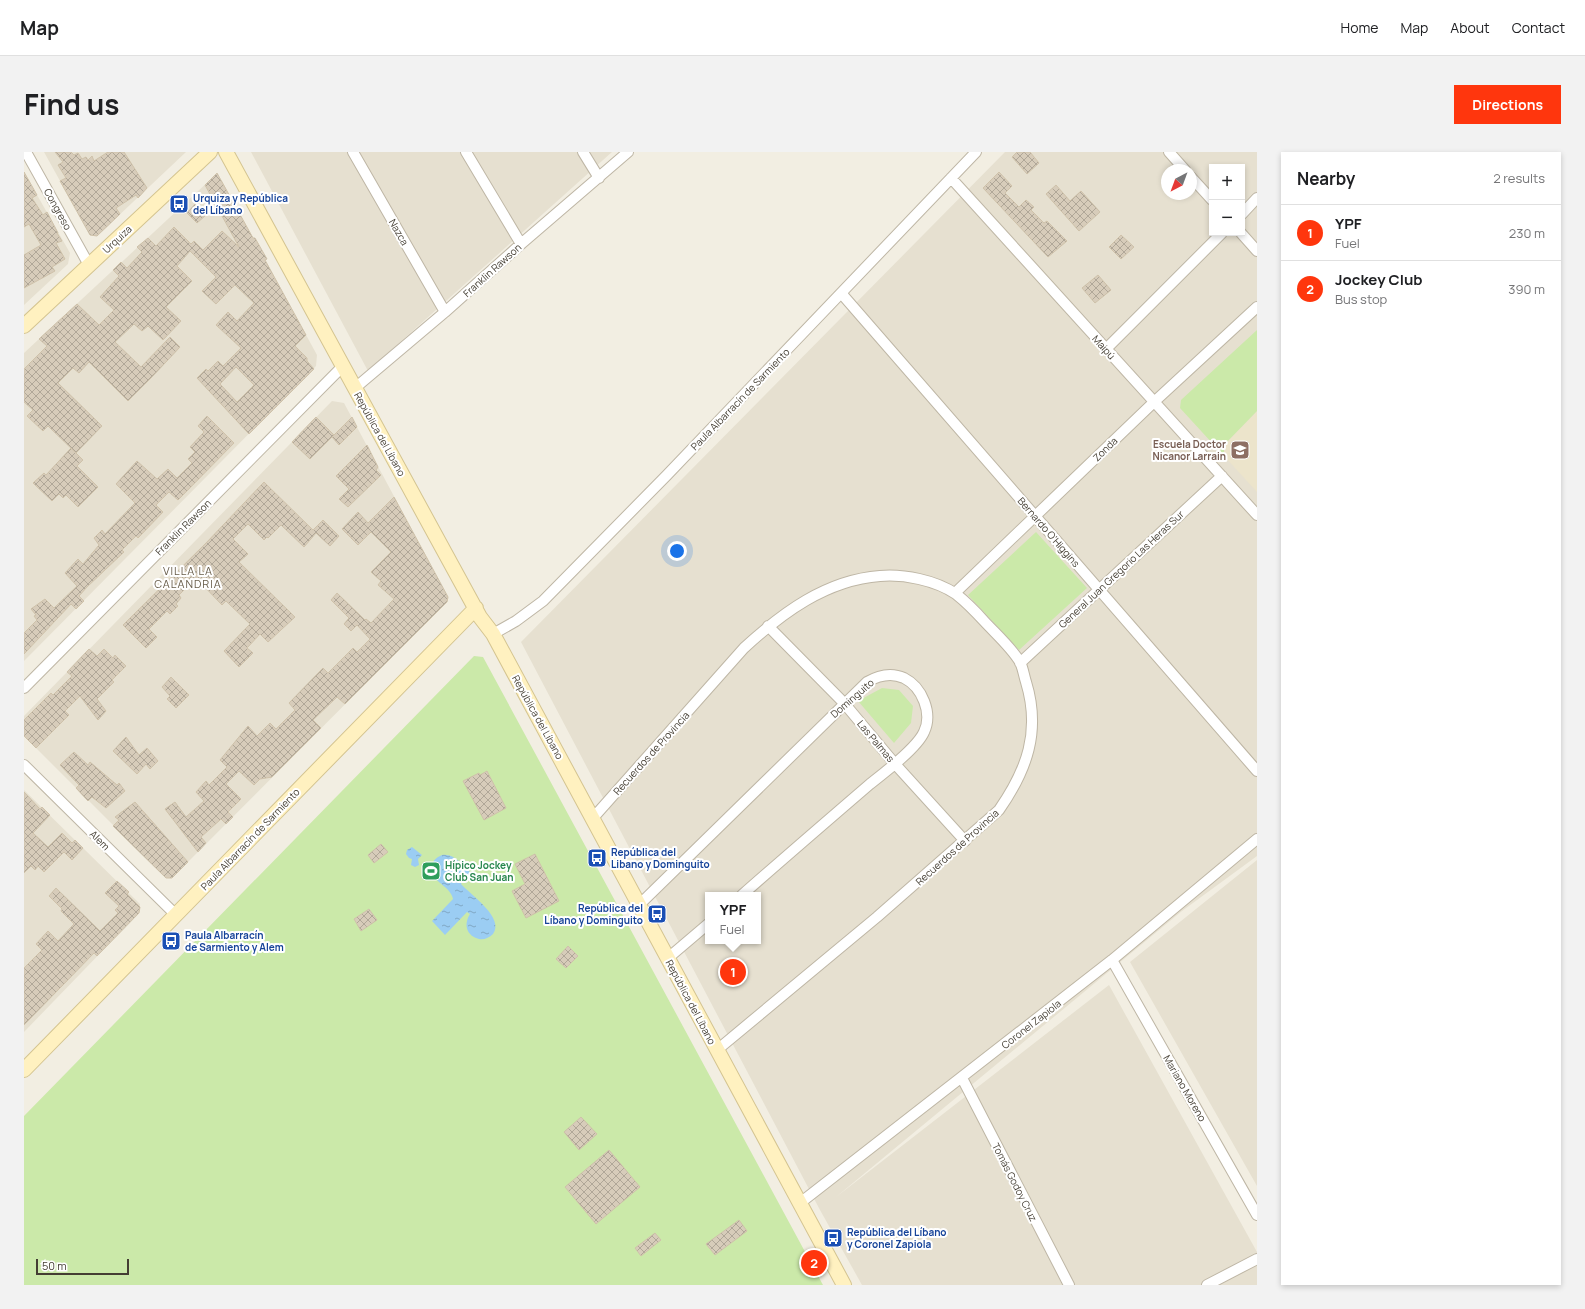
<!DOCTYPE html>
<html lang="en">
<head>
<meta charset="utf-8">
<style>
  body { margin:0; font-family:Manrope,sans-serif; background:#f2f2f2; color:#202124 }
  .controls { position:absolute; right:12px; top:12px; display:grid; overflow:hidden; border-radius:0px; box-shadow:0 2px 6px #0003 }
  .controls button { width:36px; height:36px; display:grid; place-items:center; padding:0; border:0; border-bottom:1px solid #e0e0e0; background:#fff; color:#202124; font:20px sans-serif }
  .compass { position:absolute; left:1137px; top:12px; width:36px; height:36px; border-radius:50%; background:#fff; box-shadow:0 2px 6px #0003; rotate:221deg }
  .scale { position:absolute; left:12px; bottom:10px; width:93px; box-sizing:border-box; padding-left:4px; border:2px solid #443e33; border-top:0; font-size:11px; line-height:14px; white-space:nowrap; color:#443e33; -webkit-text-stroke:3px #fff; paint-order:stroke }
  .you { position:absolute; left:653px; top:399px; width:14px; height:14px; margin:-10px; border:3px solid #fff; border-radius:50%; background:#1a73e8; box-shadow:0 0 0 6px #1a73e833 }
  .badge { display:grid; place-items:center; width:26px; height:26px; border-radius:50%; background:#ff360d; color:#fff; font-size:13px; font-weight:700 }
  .pin { position:absolute; translate:-50% -50%; border:2px solid #fff; box-shadow:0 1px 4px #0006 }
  .popup { position:absolute; left:681px; top:740px; width:56px; height:52px; box-sizing:border-box; display:grid; place-content:center; border-radius:0px; background:#fff; filter:drop-shadow(0 1px 3px #0005); font-size:13px; white-space:nowrap; color:#757577 }
  .popup b { font-size:15px; color:#202124 }
  .popup::after { content:''; position:absolute; left:50%; top:100%; margin-left:-8px; border:8px solid transparent; border-top-color:#fff }
  .list { margin:0; padding:0; list-style:none }
  h2 { display:flex; justify-content:space-between; align-items:center; height:52px; margin:0; padding:0 16px; font-size:17px }
  h2 small { font-size:13px; font-weight:400; color:#757577 }
  .list li { display:grid; grid-template-columns:26px 1fr auto; gap:12px; align-items:center; box-sizing:border-box; height:56px; padding:0 16px; border-top:1px solid #e0e0e0 }
  .list b { display:block; font-size:15px; white-space:nowrap }
  .list p { margin:0; font-size:13px; white-space:nowrap; color:#757577 }
  .list em { font-size:13px; font-style:normal; color:#757577 }
  .map { position:relative; flex:none; width:1233px; height:1133px; overflow:hidden; border-radius:0px }
  header { display:flex; align-items:center; gap:24px; box-sizing:border-box; height:56px; padding:0 20px; background:#fff; border-bottom:1px solid #e0e0e0 }
  header strong { font-size:19px }
  nav { display:flex; gap:22px; margin-inline-start:auto; font-size:14px }
  .intro { display:flex; align-items:center; justify-content:space-between; box-sizing:border-box; height:96px; padding:0 24px }
  h1 { margin:0; font-size:28px }
  .button { padding:10px 18px; border-radius:0px; background:#ff360d; color:#fff; font-size:14px; font-weight:700 }
  main { display:flex; gap:24px; padding:0 24px }
  aside { flex:1; background:#fff; border-radius:0px; box-shadow:0 2px 6px #0003 }
  .map>svg:first-child { display:block }
  .residential { fill:#e6e0d0; fill-rule:evenodd }
  .education { fill:#ece4cb }
  .green { fill:#cbe9a9 }
  .water { fill:url(#water-ripples) }
  .building { fill:url(#building-cross-hatch); stroke:#cfc2aa; fill-rule:evenodd }
  .lines { fill:none; stroke-linecap:round; stroke-linejoin:round }
  .street-casing { stroke:#beb6a5; stroke-width:12 }
  .secondary-casing { stroke:#d4c490; stroke-width:16 }
  .street { stroke:#fff; stroke-width:10 }
  .secondary { stroke:#fff1c0; stroke-width:14 }
  .labels { text-anchor:middle; stroke-width:4; stroke-linejoin:round; paint-order:stroke }
  .transit-label { font-size:10px; font-weight:bold; fill:#164399; stroke:#fff; text-anchor:start }
  .street-label { font-size:10px; fill:#443e33; stroke:#fff }
  .education-label { font-size:10px; font-weight:bold; fill:#785e54; stroke:#fff; text-anchor:end }
  .leisure-label { font-size:10px; font-weight:bold; fill:#27864d; stroke:#fff; text-anchor:start }
  .neighbourhood-label { font-size:11px; letter-spacing:1px; fill:#675c49; stroke:#fff }
</style>
</head>
<body>
<header>
<strong>Map</strong>
<nav><a>Home</a><a>Map</a><a>About</a><a>Contact</a></nav>
</header>
<div class="intro"><h1>Find us</h1><a class="button">Directions</a></div>
<main>
<div class="map">
<svg width="1233" height="1133" viewBox="0 0 1233 1133">
  <defs>
    <pattern id="water-ripples" width="26" height="14" patternUnits="userSpaceOnUse"><rect width="26" height="14" fill="#9bcdf3"/><path d="M2 4q2-2 4 0t4 0M15 11q2-2 4 0t4 0" fill="none" stroke="#80a8c5"/></pattern>
    <pattern id="building-cross-hatch" width="8" height="8" patternUnits="userSpaceOnUse"><rect width="8" height="8" fill="#d7ccba"/><path d="M0 0l8 8M0 8l8-8" fill="none" stroke="#b0a798"/></pattern>
  </defs>
  <rect width="100%" height="100%" fill="#f2eee2"/>
  <!-- residential -->
  <path class="residential" d="M 20,0 L 162,0 L 73,84 L 66,83 Z
    M 227,0 L 588,0 L 344,219 Z
    M 981,0 L 1233,0 L 1233,704 L 1158,759 L 812,1045 L 1085,833 L 1233,1100 L 1233,1133 L 838,1133 L 796,1058 L 497,490 ZM 1188,15 L 1218,15 L 1218,81 L 1188,81 ZM 1143,18 L 1167,18 L 1167,42 L 1143,42 ZM 684,743 L 734,743 L 734,789 L 684,789 Z
    M 0,20 L 46,101 L 44,112 L 0,153 Z
    M 187,27 L 198,29 L 293,203 L 292,214 L 0,509 L 0,201 Z
    M 308,249 L 320,251 L 424,445 L 423,450 L 148,726 L 142,726 L 0,584 L 0,564 Z
    M 0,638 L 116,752 L 115,761 L 0,880 Z
    M 1233,708 L 1233,1034 L 1106,810 Z"/>
  <!-- education -->
  <path class="education" d="M 1233,259 L 1233,340 L 1200,304 L 1200,293 Z"/>
  <!-- green -->
  <path class="green" d="M 1233,178 L 1233,259 L 1200,293 L 1200,304 L 1156,256 L 1157,248 Z
    M 1012,380 L 1063,436 L 995,498 L 944,443 Z
    M 450,504 L 459,505 L 799,1133 L 0,1133 L 0,964 Z
    M 858,536 L 875,538 L 889,554 L 887,571 L 870,591 L 834,549 Z"/>
  <!-- water -->
  <path class="water" d="M 388,695 L 398,703 L 394,707 L 395,713 L 391,715 L 387,713 L 388,707 L 385,706 L 382,702 L 383,698 Z
    M 418,703 C 431,701 440,715 449,723 L 442,731 L 438,730 L 437,732 C 447,743 481,766 469,782 C 465,786 460,788 455,787 C 443,784 439,773 446,762 L 443,760 L 421,783 L 408,769 L 429,747 C 427,733 401,728 409,711 C 410,707 414,705 418,703 Z"/>
  <!-- building -->
  <path class="building" d="M 31,0 L 47,0 L 50,3 L 54,1 L 58,7 L 62,5 L 64,8 L 68,4 L 70,9 L 84,0 L 100,0 L 123,36 L 114,46 L 112,43 L 92,56 L 96,62 L 73,84 L 66,83 L 36,29 L 42,26 L 34,13 L 39,10 Z
    M 993,0 L 1006,0 L 1015,11 L 1003,22 L 988,5 Z
    M 0,20 L 13,43 L 8,46 L 19,63 L 23,60 L 34,81 L 33,81 L 38,89 L 32,91 L 41,107 L 28,115 L 31,119 L 0,136 L 0,103 L 17,93 L 5,72 L 0,75 Z
    M 975,20 L 988,34 L 981,41 L 995,55 L 1002,48 L 1010,55 L 1007,58 L 1020,71 L 1023,69 L 1043,89 L 1024,105 L 959,36 Z
    M 193,21 L 229,86 L 231,86 L 243,107 L 241,108 L 282,183 L 271,194 L 283,206 L 283,209 L 290,217 L 225,282 L 173,226 L 182,217 L 184,219 L 194,209 L 199,214 L 217,196 L 192,173 L 204,160 L 213,169 L 230,151 L 211,133 L 192,152 L 178,139 L 192,125 L 166,99 L 153,114 L 168,129 L 142,155 L 157,169 L 139,188 L 124,174 L 118,179 L 110,172 L 91,190 L 117,215 L 146,185 L 156,195 L 127,226 L 104,249 L 65,210 L 55,221 L 49,216 L 34,231 L 78,274 L 52,301 L 24,274 L 19,279 L 3,264 L 9,258 L 0,250 L 0,217 L 23,194 L 15,187 L 53,152 L 75,173 L 90,158 L 76,145 L 95,124 L 89,118 L 97,110 L 103,116 L 118,100 L 113,95 L 124,86 L 132,94 L 150,75 L 167,92 L 170,89 L 179,98 L 198,79 L 215,95 L 181,33 ZM 212,215 L 230,233 L 213,250 L 196,232 Z
    M 1032,33 L 1046,49 L 1057,39 L 1076,60 L 1055,79 L 1022,42 Z
    M 171,52 L 182,63 L 173,71 L 163,61 Z
    M 1097,83 L 1110,95 L 1097,107 L 1085,95 Z
    M 1074,123 L 1087,138 L 1071,151 L 1058,136 Z
    M 183,264 L 210,291 L 154,348 L 145,340 L 132,353 L 139,360 L 114,386 L 112,384 L 98,398 L 100,400 L 63,435 L 55,444 L 60,449 L 52,457 L 47,452 L 0,502 L 0,481 L 13,468 L 10,464 L 12,463 L 7,457 L 21,447 L 30,456 L 53,434 L 41,421 L 54,407 L 59,412 L 75,393 L 70,386 L 78,378 L 81,382 L 111,351 L 92,332 L 113,309 L 133,327 L 144,317 L 153,326 L 168,311 L 164,307 L 171,300 L 166,295 L 180,280 L 174,274 Z
    M 292,265 L 310,283 L 286,307 L 268,290 Z
    M 328,265 L 333,275 L 315,293 L 308,285 Z
    M 343,293 L 354,315 L 352,318 L 357,323 L 324,355 L 315,347 L 325,337 L 312,324 Z
    M 47,296 L 59,308 L 53,314 L 74,335 L 54,355 L 42,343 L 39,346 L 35,342 L 28,349 L 9,331 L 20,321 L 22,323 Z
    M 240,330 L 289,378 L 299,368 L 315,384 L 306,394 L 292,381 L 280,395 L 257,373 L 244,386 L 243,385 L 240,388 L 224,372 L 209,387 L 224,402 L 215,410 L 271,465 L 244,490 L 236,482 L 223,496 L 229,501 L 215,515 L 200,499 L 226,472 L 202,449 L 198,453 L 175,429 L 173,431 L 170,428 L 155,443 L 157,446 L 152,452 L 154,454 L 146,462 L 143,459 L 125,477 L 133,485 L 122,496 L 99,473 L 182,391 Z
    M 370,345 L 424,445 L 423,450 L 321,552 L 313,545 L 289,568 L 297,576 L 248,625 L 236,627 L 230,633 L 215,619 L 202,632 L 217,647 L 204,660 L 209,665 L 202,672 L 197,667 L 177,685 L 182,691 L 174,700 L 141,657 L 151,650 L 162,665 L 180,649 L 172,640 L 182,629 L 185,633 L 203,615 L 196,608 L 224,574 L 233,584 L 246,571 L 252,577 L 271,558 L 265,551 L 299,516 L 304,521 L 329,496 L 333,500 L 346,487 L 333,473 L 327,479 L 320,472 L 325,466 L 307,448 L 313,441 L 341,468 L 342,467 L 347,471 L 370,447 L 354,433 L 357,429 L 347,420 L 367,400 L 347,380 L 334,393 L 318,377 L 334,360 L 344,371 Z
    M 65,497 L 73,504 L 80,497 L 89,506 L 91,503 L 102,514 L 88,528 L 90,530 L 73,547 L 82,559 L 74,568 L 56,544 L 41,559 L 45,563 L 12,596 L 0,584 L 0,568 L 27,541 L 29,543 L 48,524 L 43,520 Z
    M 147,525 L 165,543 L 152,556 L 143,547 L 146,544 L 138,535 Z
    M 102,585 L 115,603 L 123,596 L 134,609 L 126,617 L 122,612 L 113,622 L 89,599 Z
    M 50,600 L 64,613 L 66,610 L 93,633 L 95,631 L 101,639 L 82,656 L 68,645 L 64,649 L 52,636 L 55,633 L 36,613 Z
    M 463,619 L 482,656 L 460,668 L 439,629 L 455,621 L 456,623 Z
    M 0,640 L 16,657 L 18,655 L 26,663 L 9,681 L 24,695 L 38,681 L 48,691 L 51,688 L 59,696 L 48,708 L 40,700 L 20,720 L 14,714 L 11,718 L 7,714 L 0,721 Z
    M 111,650 L 164,710 L 148,726 L 142,726 L 89,674 L 95,668 L 91,665 Z
    M 357,692 L 364,700 L 350,711 L 344,703 Z
    M 511,702 L 535,749 L 502,766 L 488,739 L 501,732 L 491,712 Z
    M 93,729 L 105,740 L 103,742 L 116,755 L 115,761 L 73,804 L 70,801 L 0,873 L 0,816 L 18,798 L 12,792 L 24,779 L 34,789 L 50,772 L 37,759 L 38,757 L 25,744 L 32,736 L 76,779 L 94,761 L 91,758 L 95,754 L 81,741 Z
    M 345,757 L 353,768 L 337,779 L 330,767 Z
    M 544,794 L 554,804 L 542,816 L 532,807 Z
    M 557,965 L 573,982 L 555,998 L 540,980 Z
    M 585,998 L 616,1035 L 572,1072 L 541,1035 Z
    M 715,1068 L 723,1079 L 691,1103 L 682,1092 Z
    M 631,1081 L 637,1088 L 617,1104 L 611,1096 Z"/>
  <g class="lines">
    <!-- street casing -->
    <g class="street-casing">
      <path id="street" d="M 2,0 L 65,113
        M 329,0 L 421,160
        M 442,0 L 497,92
        M 559,0 L 575,26
        M 1145,0 L 1161,18
        M 1167,25 L 1188,48
        M 927,26 L 1233,363
        M 1218,62 L 1233,46
        M 1217,81 L 1233,99
        M 817,141 L 1233,619
        M 1082,197 L 1198,81
        M 331,236 L 421,160 L 497,92 L 604,0
        M 931,441 L 1130,250 L 1233,155
        M 744,474 L 820,551 L 871,612 L 941,689
        M 469,482 L 492,469 L 519,449 L 643,323 L 952,0
        M 996,511 L 1198,324
        M 0,536 L 319,214
        M 0,613 L 152,763
        M 569,666 L 720,496 C 758,461 802,428 856,424 C 880,422 911,428 932,442 C 942,450 951,459 960,469 C 972,482 987,495 996,510 C 999,516 1000,524 1002,530 C 1017,579 1003,618 975,658 L 853,765 L 693,898
        M 615,753 L 843,530 C 855,523 867,520 880,526 C 898,535 909,561 900,580 C 893,596 860,621 846,632 C 803,669 760,706 718,743
        M 644,806 L 684,772
        M 1088,808 L 1233,1063
        M 938,926 L 1045,1133
        M 776,1051 L 1088,808 L 1233,687
        M 1183,1133 L 1233,1107"/>
    </g>
    <!-- secondary casing -->
    <g class="secondary-casing">
      <path id="secondary" d="M 202,0 L 456,465 L 469,482 L 820,1133
        M 0,174 L 186,0
        M 0,918 L 452,456"/>
    </g>
    <!-- street -->
    <use href="#street" class="street"/>
    <!-- secondary -->
    <use href="#secondary" class="secondary"/>
  </g>
  <!-- icons -->
  <defs>
    <g id="bus-square" transform="scale(1)"><rect x="-9" y="-9" width="18" height="18" rx="4" fill="#1a4fb4" stroke="#fff"/><path d="M-5-6H5V4H4V6H2V4H-2V6H-4V4H-5ZM-3.5-4V0h7V-4ZM-3.5 1.2v1.5H-2V1.2ZM2 1.2v1.5H3.5V1.2Z" fill="#fff"/></g>
    <g id="school-square" transform="scale(1)"><rect x="-9" y="-9" width="18" height="18" rx="4" fill="#8d6e63" stroke="#fff"/><path d="M0-5L7-2L0 1L-7-2ZM-4 1L0 2.5L4 1V4Q0 6-4 4Z" fill="#fff"/></g>
    <g id="stadium-square" transform="scale(1)"><rect x="-9" y="-9" width="18" height="18" rx="4" fill="#2e9e5b" stroke="#fff"/><path d="M0-5a6.5 5 0 1 0 0 10a6.5 5 0 1 0 0-10ZM-3.5-1.8h7v3.6h-7Z" fill="#fff"/></g>
  </defs>
  <g fill-rule="evenodd">
    <use href="#bus-square" x="155" y="52"/>
    <use href="#school-square" x="1216" y="298"/>
    <use href="#bus-square" x="573" y="706"/>
    <use href="#stadium-square" x="407" y="719"/>
    <use href="#bus-square" x="633" y="762"/>
    <use href="#bus-square" x="147" y="789"/>
    <use href="#bus-square" x="809" y="1086"/>
  </g>
  <g class="labels">
    <!-- transit labels -->
    <g class="transit-label">
      <text x="169" y="50">Urquiza y República<tspan x="169" dy="12">del Líbano</tspan></text>
      <text x="587" y="704">República del<tspan x="587" dy="12">Libano y Dominguito</tspan></text>
      <text x="619" y="760" text-anchor="end">República del<tspan x="619" dy="12">Líbano y Dominguito</tspan></text>
      <text x="161" y="787">Paula Albarracín<tspan x="161" dy="12">de Sarmiento y Alem</tspan></text>
      <text x="823" y="1084">República del Líbano<tspan x="823" dy="12">y Coronel Zapiola</tspan></text>
    </g>
    <!-- street labels -->
    <g class="street-label">
      <text transform="translate(34 57) rotate(61)" y="4">Congreso</text>
      <text transform="translate(375 80) rotate(60)" y="4">Nazca</text>
      <text transform="translate(93 87) rotate(-43)" y="4">Urquiza</text>
      <text transform="translate(468 118) rotate(-42)" y="4">Franklin Rawson</text>
      <text transform="translate(1080 195) rotate(48)" y="4">Maipú</text>
      <text transform="translate(716 247) rotate(-46)" y="4">Paula Albarracín de Sarmiento</text>
      <text transform="translate(356 282) rotate(61)" y="4">República del Líbano</text>
      <text transform="translate(1081 297) rotate(-44)" y="4">Zonda</text>
      <text transform="translate(159 375) rotate(-45)" y="4">Franklin Rawson</text>
      <text transform="translate(1025 380) rotate(49)" y="4">Bernardo O'Higgins</text>
      <text transform="translate(1097 417) rotate(-43)" y="4">General Juan Gregorio Las Heras Sur</text>
      <text transform="translate(828 546) rotate(-41)" y="4">Dominguito</text>
      <text transform="translate(514 565) rotate(61)" y="4">República del Líbano</text>
      <text transform="translate(852 589) rotate(50)" y="4">Las Palmas</text>
      <text transform="translate(627 601) rotate(-48)" y="4">Recuerdos de Provincia</text>
      <text transform="translate(226 687) rotate(-46)" y="4">Paula Albarracín de Sarmiento</text>
      <text transform="translate(76 688) rotate(45)" y="4">Alem</text>
      <text transform="translate(933 695) rotate(-42)" y="4">Recuerdos de Provincia</text>
      <text transform="translate(667 850) rotate(62)" y="4">República del Líbano</text>
      <text transform="translate(1007 872) rotate(-38)" y="4">Coronel Zapiola</text>
      <text transform="translate(1161 936) rotate(60)" y="4">Mariano Moreno</text>
      <text transform="translate(991 1030) rotate(63)" y="4">Tomás Godoy Cruz</text>
    </g>
    <!-- education labels -->
    <g class="education-label">
      <text x="1202" y="296">Escuela Doctor<tspan x="1202" dy="12">Nicanor Larrain</tspan></text>
    </g>
    <!-- leisure labels -->
    <g class="leisure-label">
      <text x="421" y="717">Hípico Jockey<tspan x="421" dy="12">Club San Juan</tspan></text>
    </g>
    <!-- neighbourhood labels -->
    <g class="neighbourhood-label">
      <text x="164" y="423">VILLA LA<tspan x="164" dy="13">CALANDRIA</tspan></text>
    </g>
  </g>
</svg>
<div class="controls">
<button>+</button>
<button>−</button>
</div>
<svg class="compass" viewBox="-18 -18 36 36"><path d="M0-13l5 13h-10z" fill="#e53935"/><path d="M0 13l5-13h-10z" fill="#757577"/></svg>
<div class="scale">50 m</div>
<div class="you"></div>
<div class="pin badge" style="left:709px;top:820px">1</div>
<div class="popup"><b>YPF</b>Fuel</div>
<div class="pin badge" style="left:790px;top:1111px">2</div>
</div>
<aside>
<h2>Nearby<small>2 results</small></h2>
<ul class="list">
<li><span class="badge">1</span><div><b>YPF</b><p>Fuel</p></div><em>230 m</em></li>
<li><span class="badge">2</span><div><b>Jockey Club</b><p>Bus stop</p></div><em>390 m</em></li>
</ul>
</aside>
</main>
</body>
</html>
